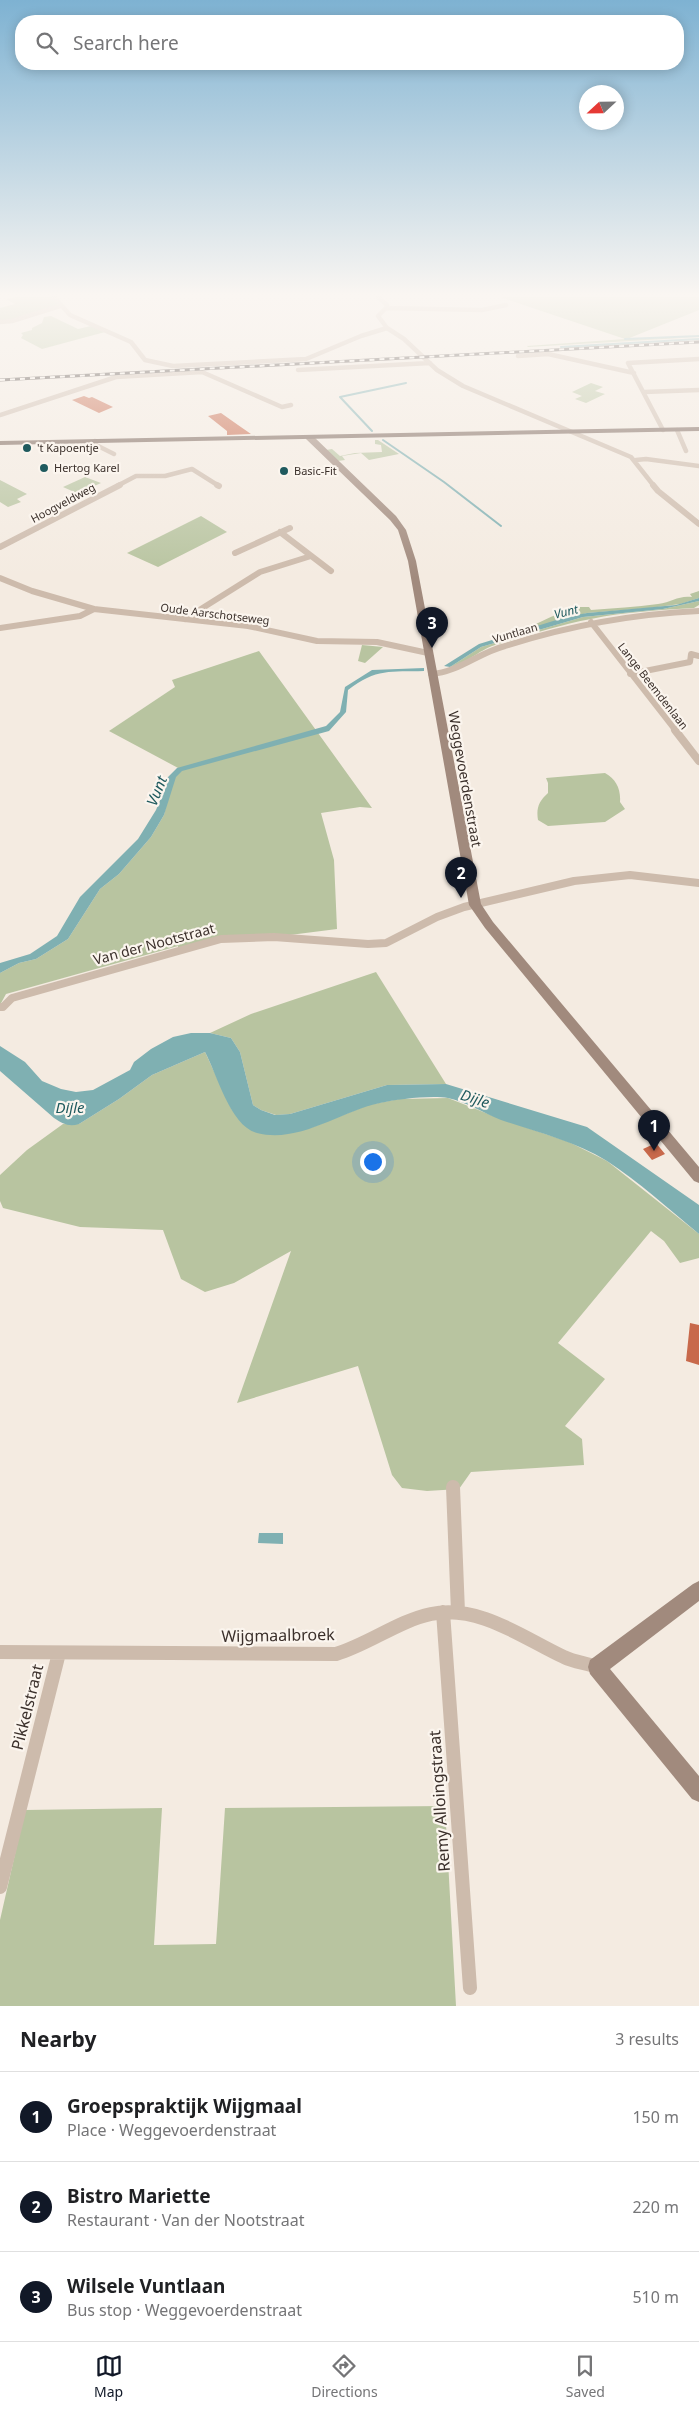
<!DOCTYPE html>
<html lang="en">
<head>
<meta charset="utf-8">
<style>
  body { margin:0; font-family:"Noto Sans",sans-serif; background:#f2f2f2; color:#202124 }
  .compass { position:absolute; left:579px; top:85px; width:45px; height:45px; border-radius:50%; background:#fff; box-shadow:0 2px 12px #0003; rotate:248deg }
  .you { position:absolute; left:372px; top:1161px; width:18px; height:18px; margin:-12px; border:4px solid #fff; border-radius:50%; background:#1a73e8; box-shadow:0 0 0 8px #1a73e833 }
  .badge { display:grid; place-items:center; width:32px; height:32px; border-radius:50%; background:#111827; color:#fff; font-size:16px; font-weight:700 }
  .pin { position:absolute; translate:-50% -41px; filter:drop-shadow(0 1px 2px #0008) }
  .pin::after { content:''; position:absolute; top:26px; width:18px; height:15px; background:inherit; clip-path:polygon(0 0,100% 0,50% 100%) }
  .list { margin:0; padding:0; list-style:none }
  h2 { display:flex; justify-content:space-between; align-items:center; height:65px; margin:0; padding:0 20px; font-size:21px }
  h2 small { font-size:16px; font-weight:400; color:#757577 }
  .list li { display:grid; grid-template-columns:32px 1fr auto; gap:15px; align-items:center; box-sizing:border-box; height:90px; padding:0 20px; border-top:1px solid #e0e0e0 }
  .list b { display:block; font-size:19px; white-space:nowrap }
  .list p { margin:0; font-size:16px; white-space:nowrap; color:#757577 }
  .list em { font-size:16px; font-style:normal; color:#757577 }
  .icon { flex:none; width:28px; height:28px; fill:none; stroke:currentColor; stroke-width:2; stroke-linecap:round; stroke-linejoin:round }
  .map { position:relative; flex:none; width:699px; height:2006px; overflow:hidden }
  .search { position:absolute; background:#fff; box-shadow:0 2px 12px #0003; left:15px; right:15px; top:15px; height:55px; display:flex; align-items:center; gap:12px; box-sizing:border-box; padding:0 18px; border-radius:20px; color:#757577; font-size:19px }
  .sheet { height:335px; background:#fff }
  nav { display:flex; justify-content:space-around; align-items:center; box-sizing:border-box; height:70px; border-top:1px solid #e0e0e0; background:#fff; font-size:14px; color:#757577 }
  nav a { display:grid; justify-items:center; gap:2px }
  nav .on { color:#111827 }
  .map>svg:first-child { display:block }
  .green { fill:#b8c4a0 }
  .water { fill:#7fb0b2 }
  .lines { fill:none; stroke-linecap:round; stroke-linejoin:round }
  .stream { stroke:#7fb0b2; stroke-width:2 }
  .building { fill:#c8694b }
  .street-far3 { stroke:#cdbbac; stroke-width:4.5 }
  .street-far2 { stroke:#cdbbac; stroke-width:6 }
  .street-far1 { stroke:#cdbbac; stroke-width:8 }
  .street { stroke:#cdbbac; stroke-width:14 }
  .secondary { fill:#a18a7d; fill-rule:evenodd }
  .primary { fill:#7d675c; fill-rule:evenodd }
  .rail-casing { stroke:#3b302b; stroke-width:3 }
  .rail { stroke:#fbf5ee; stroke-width:2; stroke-dasharray:5; stroke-linecap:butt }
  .poi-dot { fill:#1f5a5e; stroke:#fbf5ee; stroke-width:2 }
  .labels { text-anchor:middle; stroke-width:4.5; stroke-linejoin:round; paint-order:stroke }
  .far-poi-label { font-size:11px; fill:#3b302b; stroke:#fbf5ee; text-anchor:start }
  .far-street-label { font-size:11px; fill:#3b302b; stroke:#fbf5ee }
  .far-water-label { font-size:12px; font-style:italic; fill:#1f5a5e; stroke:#fbf5ee }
  .street-label { font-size:14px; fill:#3b302b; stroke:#fbf5ee }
  .water-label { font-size:15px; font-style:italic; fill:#1f5a5e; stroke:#fbf5ee }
  .near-street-label { font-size:16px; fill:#3b302b; stroke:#fbf5ee }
</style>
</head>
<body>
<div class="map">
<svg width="699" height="2006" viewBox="0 0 699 2006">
  <rect width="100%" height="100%" fill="#f4ebe1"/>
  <!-- green -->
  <path class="green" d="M 15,297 L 52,297 L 58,305 L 11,320 L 0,321 L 0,308 L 15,304 L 6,299 Z
    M 500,297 L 699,297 L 699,310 L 627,339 L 699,337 L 528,347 L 527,346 L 625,339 Z
    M 51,316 L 78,329 L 91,326 L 105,332 L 42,349 L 21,338 L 23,335 L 21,333 L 32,330 L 32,328 L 42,323 L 44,317 Z
    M 591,383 L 603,387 L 595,391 L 605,394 L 586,403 L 575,399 L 582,396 L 572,392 Z
    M 375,440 L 378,440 L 399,454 L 369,460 L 361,453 L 342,456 L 345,460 L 338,461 L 326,450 L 332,449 L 340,456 L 355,453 L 382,452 L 381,445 L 375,444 Z
    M 85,477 L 101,483 L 90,488 L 94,490 L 81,495 L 63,487 Z
    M 0,480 L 27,494 L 17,499 L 21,502 L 8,507 L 0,502 Z
    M 201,516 L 227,532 L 158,567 L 127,553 Z
    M 699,591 L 699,598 L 680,604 L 650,608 L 587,613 L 493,640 L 498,635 C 514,638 553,614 570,609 L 577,611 L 580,607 L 589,607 L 591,610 C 613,608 636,607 658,604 C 672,602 679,595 692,597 L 690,594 Z
    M 699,601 L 699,605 L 694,608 C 660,610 624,612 591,619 C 558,625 526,636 495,645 C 479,650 463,666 450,667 L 481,647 L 583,617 L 663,609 Z
    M 362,645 L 383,647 L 365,663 L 358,661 Z
    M 259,651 L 372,808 L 360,807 L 321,813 L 334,860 L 337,929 L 274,937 L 221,939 L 178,951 L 178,946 L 6,994 L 0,1005 L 0,973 L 19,963 L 36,959 L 68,939 L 100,889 L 119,874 L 151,837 L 164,815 L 173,776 L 180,769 L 109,731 L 175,687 L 172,680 Z
    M 605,773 C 616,779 621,789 620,802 L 625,809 L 605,822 L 548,826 L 538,820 C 536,808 539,801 548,793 L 548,783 L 546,778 Z
    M 376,972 L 446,1084 L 387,1085 L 290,1114 L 276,1115 L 261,1110 L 253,1105 L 240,1052 L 231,1038 L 210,1033 L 251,1014 Z
    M 205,1052 L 232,1110 L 276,1135 L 313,1127 L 368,1105 L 399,1099 L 448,1098 L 501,1119 L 569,1142 L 607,1161 L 699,1234 L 699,1258 L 680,1263 L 664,1241 L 651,1231 L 558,1343 L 605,1379 L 565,1426 L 582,1439 L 584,1465 L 471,1472 L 459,1489 L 427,1491 L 402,1488 L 392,1475 L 358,1366 L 237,1403 L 291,1251 L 234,1283 L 205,1292 L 181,1279 L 163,1230 L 80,1227 L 3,1208 L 0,1201 L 0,1175 L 27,1150 L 63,1124 L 79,1124 L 119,1099 L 152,1075 Z
    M 445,1806 L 456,2006 L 0,2006 L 0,1920 L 25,1810 L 162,1808 L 154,1945 L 216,1944 L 225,1808 Z"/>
  <!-- water -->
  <path class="water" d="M 699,598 L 699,601 L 663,609 L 583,617 L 481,647 L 450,667 L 444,666 L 479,644 L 566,617 L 587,613 L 676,605 Z
    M 424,668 L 424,671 C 391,672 376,668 348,690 L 346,712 L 329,731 L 182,771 L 176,777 L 164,815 L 151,837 L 119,874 L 100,889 L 68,939 L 36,959 L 19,963 L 0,973 L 0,963 L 30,954 L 57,936 L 80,897 L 138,839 L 156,810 L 166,786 L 166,779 L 177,768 L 326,726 L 340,712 L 345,687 L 372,670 Z
    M 191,1033 L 210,1033 L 231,1038 L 240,1052 L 253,1105 L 261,1110 L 275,1115 L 290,1114 L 387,1085 L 446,1084 L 587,1127 L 699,1205 L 699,1234 C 670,1210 638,1181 607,1161 C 574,1141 536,1132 501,1120 C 484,1113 466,1102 448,1098 C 432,1095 397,1099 380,1103 C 341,1111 299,1144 257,1133 C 230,1126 217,1074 205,1052 L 152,1075 L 119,1099 L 79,1124 C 69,1127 63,1124 54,1118 L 0,1071 L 0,1046 L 25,1062 L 42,1081 L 61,1089 L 76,1092 L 93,1090 L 130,1070 L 134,1062 L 151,1049 L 173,1037 Z
    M 259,1533 L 283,1533 L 283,1544 L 258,1543 Z"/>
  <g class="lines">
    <!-- stream -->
    <path class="stream" d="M 625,339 L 699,336
      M 561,347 L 699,339
      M 372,431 L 340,397 L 406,383
      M 383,440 L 444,482 L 501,526"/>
  </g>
  <!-- building -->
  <path class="building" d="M 84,396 L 89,398 L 92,397 L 113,407 L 99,413 L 72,400 Z
    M 221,413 L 238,425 L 251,434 L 227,435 L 227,431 L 208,416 Z
    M 656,1143 L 665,1154 L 652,1160 L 643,1149 Z
    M 690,1323 L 699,1325 L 699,1365 L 686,1361 Z"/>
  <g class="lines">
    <!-- street-far3 -->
    <path class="street-far3" d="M 54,297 L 70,315 L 131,342 L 145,360 L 173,366 L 306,359 L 361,336 L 387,328
      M 378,297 L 387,305 L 386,308
      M 386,308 L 378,316 L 387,328 L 404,339 L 437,370 L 463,386 L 631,457 L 654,486
      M 386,308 L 482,310 L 506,305
      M 0,322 L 12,321 L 60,306
      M 518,356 L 548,354 L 634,373
      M 298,370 L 430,363
      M 644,392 L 699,390
      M 0,415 L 116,377 L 202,372 L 282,407 L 291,405
      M 663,430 L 628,363 L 699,359
      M 677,430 L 686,451
      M 95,441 L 96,445 L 114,454
      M 636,460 L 646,459 L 699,466
      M 117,486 L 136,476 L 165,476 L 192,469 L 219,486"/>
    <!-- street-far2 -->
    <path class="street-far2" d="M 217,485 L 219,486
      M 653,485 L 658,491 L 699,524
      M 280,532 L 331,571
      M 0,547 L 120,485
      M 235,553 L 290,528
      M 0,578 L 32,591 L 94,609
      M 185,619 L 260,572 L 311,556
      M 591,622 L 676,731
      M 0,628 L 80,616 L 94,609 L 248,626 L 317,641 L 377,642 L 428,653
      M 431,674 C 459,672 478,653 505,646 C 568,626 633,614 699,611
      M 630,674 L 690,662 L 691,654 L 699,656"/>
    <!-- street-far1 -->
    <path class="street-far1" d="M 675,730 L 699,761
      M 0,1007 L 3,1007 L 12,998 L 221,939 L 274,937 L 368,944 L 386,943 L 437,917 L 464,907 L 574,881 L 630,875 L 699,883"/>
    <!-- street -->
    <path class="street" d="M 453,1487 L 458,1612
      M 443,1612 L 470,1988
      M 0,1652 L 336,1654 C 369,1644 398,1621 431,1614 C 479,1604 523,1638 564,1657 C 574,1662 586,1663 597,1667
      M 0,1887 L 59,1653"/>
    <!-- secondary -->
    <path class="secondary" d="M 306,435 L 312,435 L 396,516 L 406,530 L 416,561 L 481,904 L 493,922 L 699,1167 L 699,1183 L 694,1181 L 485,928 L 469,905 L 408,561 L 398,530 L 390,520 L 306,439 Z
      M 699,1581 L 699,1601 L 610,1669 L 699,1776 L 699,1802 L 692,1799 L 590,1674 L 588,1667 L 590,1660 L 693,1584 Z"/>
    <!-- primary -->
    <path class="primary" d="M 699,427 L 699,431 L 0,445 L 0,441 Z"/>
    <!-- rail casing -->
    <g class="rail-casing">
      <path id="rail" d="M 0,380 L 699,342"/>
    </g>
    <!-- rail -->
    <use href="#rail" class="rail"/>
  </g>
  <!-- sky -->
  <linearGradient id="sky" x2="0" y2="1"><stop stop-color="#7eb2d2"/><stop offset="0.51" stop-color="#faf6f2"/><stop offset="1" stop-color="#faf6f2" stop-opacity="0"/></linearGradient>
  <rect width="699" height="578" fill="url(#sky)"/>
  <!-- markers -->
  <g class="poi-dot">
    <circle cx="27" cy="448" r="5"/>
    <circle cx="44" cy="468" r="5"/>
    <circle cx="284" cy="471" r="5"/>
  </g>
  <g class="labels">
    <!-- far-poi labels -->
    <g class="far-poi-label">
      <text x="37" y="452">'t Kapoentje</text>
      <text x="54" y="472">Hertog Karel</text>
      <text x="294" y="475">Basic-Fit</text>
    </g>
    <!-- far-street labels -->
    <g class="far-street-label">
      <text transform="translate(63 503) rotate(-28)" y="4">Hoogveldweg</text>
      <text transform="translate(215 614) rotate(7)" y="4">Oude Aarschotseweg</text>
      <text transform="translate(515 633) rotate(-16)" y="4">Vuntlaan</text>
      <text transform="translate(653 686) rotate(52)" y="4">Lange Beemdenlaan</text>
    </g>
    <!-- far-water labels -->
    <g class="far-water-label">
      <text transform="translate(566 612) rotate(-14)" y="4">Vunt</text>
    </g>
    <!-- street labels -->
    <g class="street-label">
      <text transform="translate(465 779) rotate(80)" y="5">Weggevoerdenstraat</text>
      <text transform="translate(154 944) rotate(-15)" y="5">Van der Nootstraat</text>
    </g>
    <!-- water labels -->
    <g class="water-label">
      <text transform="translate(157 791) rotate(-68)" y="5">Vunt</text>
      <text transform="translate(475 1099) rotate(18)" y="5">Dijle</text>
      <text x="70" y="1113">Dijle</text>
    </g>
    <!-- near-street labels -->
    <g class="near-street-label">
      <text transform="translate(278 1635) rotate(-1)" y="6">Wijgmaalbroek</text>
      <text transform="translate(27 1707) rotate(-76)" y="6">Pikkelstraat</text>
      <text transform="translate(439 1801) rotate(-94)" y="6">Remy Alloingstraat</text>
    </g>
  </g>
</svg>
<svg class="compass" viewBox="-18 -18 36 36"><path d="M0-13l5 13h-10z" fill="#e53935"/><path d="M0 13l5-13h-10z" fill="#757577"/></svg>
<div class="you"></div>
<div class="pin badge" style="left:654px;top:1151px">1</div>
<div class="pin badge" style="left:461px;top:898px">2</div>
<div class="pin badge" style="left:432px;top:648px">3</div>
<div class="search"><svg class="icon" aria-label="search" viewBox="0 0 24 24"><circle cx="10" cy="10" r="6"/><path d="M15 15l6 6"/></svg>Search here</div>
</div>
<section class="sheet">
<h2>Nearby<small>3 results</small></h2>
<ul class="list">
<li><span class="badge">1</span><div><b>Groepspraktijk Wijgmaal</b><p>Place · Weggevoerdenstraat</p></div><em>150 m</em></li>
<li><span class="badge">2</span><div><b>Bistro Mariette</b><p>Restaurant · Van der Nootstraat</p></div><em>220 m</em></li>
<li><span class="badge">3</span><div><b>Wilsele Vuntlaan</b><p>Bus stop · Weggevoerdenstraat</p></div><em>510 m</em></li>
</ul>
</section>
<nav>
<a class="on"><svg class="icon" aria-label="map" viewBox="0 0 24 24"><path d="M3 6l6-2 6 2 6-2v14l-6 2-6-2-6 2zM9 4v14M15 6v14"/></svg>Map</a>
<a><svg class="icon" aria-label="directions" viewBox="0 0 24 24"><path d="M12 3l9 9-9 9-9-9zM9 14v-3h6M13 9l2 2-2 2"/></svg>Directions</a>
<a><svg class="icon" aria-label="saved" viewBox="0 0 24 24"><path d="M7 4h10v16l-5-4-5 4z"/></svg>Saved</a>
</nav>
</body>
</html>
